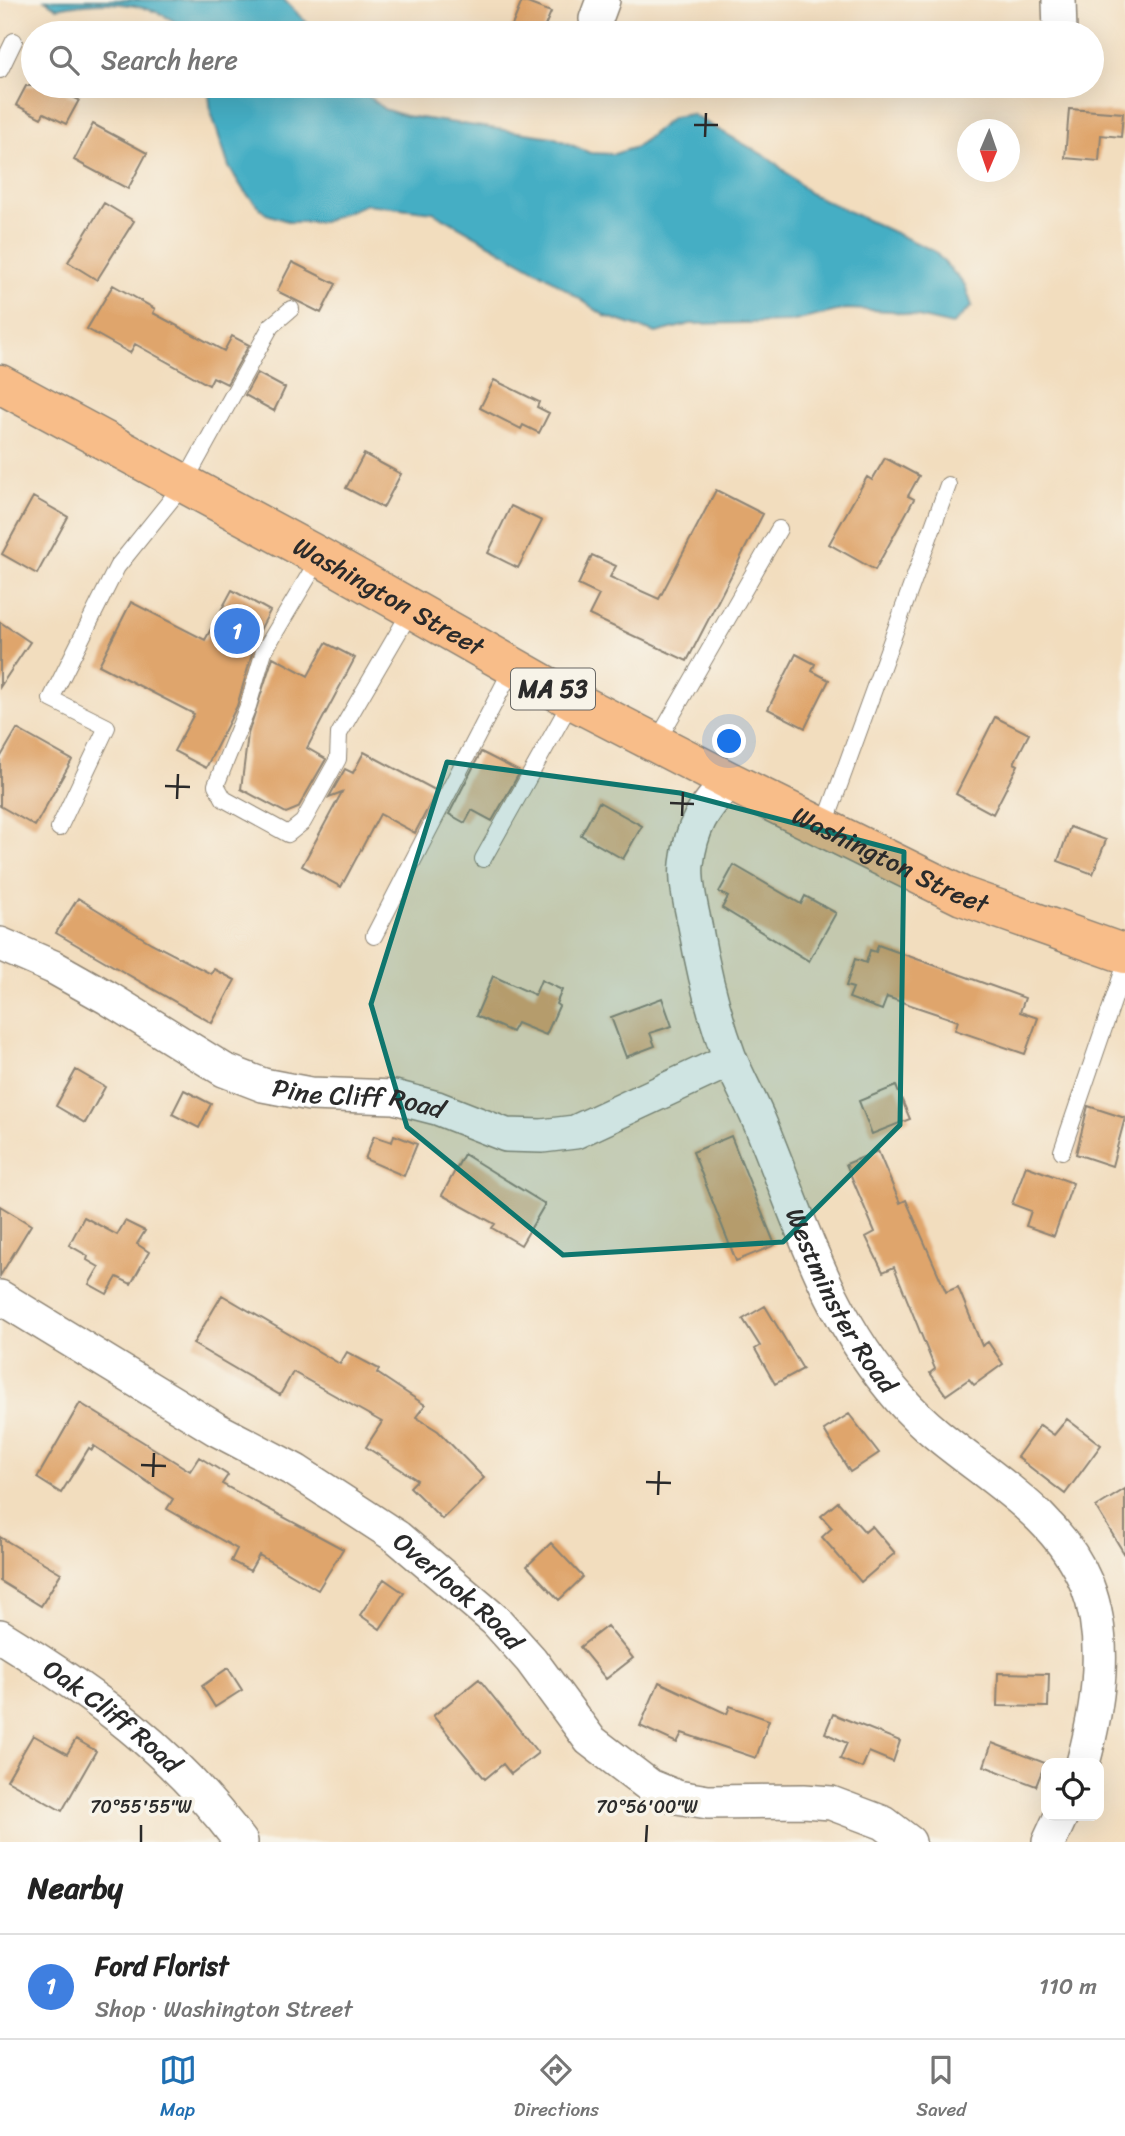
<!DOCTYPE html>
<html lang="en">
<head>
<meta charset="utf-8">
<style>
  body { margin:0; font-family:Sriracha,sans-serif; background:#f6f6f6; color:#222 }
  .controls { position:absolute; right:21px; bottom:21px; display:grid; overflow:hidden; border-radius:14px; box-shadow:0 7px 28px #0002 }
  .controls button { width:63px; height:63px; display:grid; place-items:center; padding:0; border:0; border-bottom:2px solid #e0e0e0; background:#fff; color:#222; font:35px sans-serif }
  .compass { position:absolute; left:957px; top:119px; width:63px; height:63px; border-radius:50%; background:#fff; box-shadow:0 7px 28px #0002; rotate:182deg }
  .you { position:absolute; left:730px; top:742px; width:24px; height:24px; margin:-18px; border:5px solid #fff; border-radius:50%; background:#1a73e8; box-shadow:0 0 0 10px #1a73e833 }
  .badge { display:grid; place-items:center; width:46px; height:46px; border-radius:50%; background:#1f6fb2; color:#fff; font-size:23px; font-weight:700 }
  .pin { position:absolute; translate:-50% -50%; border:4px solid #fff; box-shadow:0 2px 7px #0006 }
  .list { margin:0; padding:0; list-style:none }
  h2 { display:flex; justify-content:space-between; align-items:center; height:91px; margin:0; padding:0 28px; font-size:30px }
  h2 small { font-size:23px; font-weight:400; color:#767676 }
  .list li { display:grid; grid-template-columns:46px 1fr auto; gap:21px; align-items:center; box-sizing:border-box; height:105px; padding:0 28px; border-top:2px solid #e0e0e0 }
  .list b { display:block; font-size:26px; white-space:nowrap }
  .list p { margin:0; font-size:23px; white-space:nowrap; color:#767676 }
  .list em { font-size:23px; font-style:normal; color:#767676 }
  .icon { flex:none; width:38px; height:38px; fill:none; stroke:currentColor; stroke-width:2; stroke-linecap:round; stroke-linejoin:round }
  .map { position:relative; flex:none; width:1125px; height:1842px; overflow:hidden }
  .search { position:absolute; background:#fff; box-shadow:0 7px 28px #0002; left:21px; right:21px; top:21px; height:77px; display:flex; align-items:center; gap:18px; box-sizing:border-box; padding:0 24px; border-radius:38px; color:#767676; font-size:26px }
  .sheet { height:196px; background:#fff }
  nav { display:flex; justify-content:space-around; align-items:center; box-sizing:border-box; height:98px; border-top:2px solid #e0e0e0; background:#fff; font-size:19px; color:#767676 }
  nav a { display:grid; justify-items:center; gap:4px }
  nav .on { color:#1f6fb2 }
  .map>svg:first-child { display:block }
  .water { fill:#45aec4; stroke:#386c78; stroke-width:2 }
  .building { fill:#dfa56c }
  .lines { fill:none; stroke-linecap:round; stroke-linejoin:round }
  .lane-casing { stroke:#8e8474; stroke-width:18 }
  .street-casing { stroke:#8e8474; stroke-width:36 }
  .primary-casing { stroke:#8e8474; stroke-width:41 }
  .lane { stroke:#fff; stroke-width:16 }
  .street { stroke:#fff; stroke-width:33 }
  .primary { stroke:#f8bd89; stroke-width:38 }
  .marked { fill:#0f766e; fill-opacity:0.2; stroke:#0f766e; stroke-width:5; stroke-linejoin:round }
  .ticks { fill:none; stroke:#2b2b2b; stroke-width:2.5 }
  .labels { text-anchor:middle; stroke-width:7; stroke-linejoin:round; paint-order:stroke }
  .shield { fill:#f7f3e8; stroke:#686764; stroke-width:2 }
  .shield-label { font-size:24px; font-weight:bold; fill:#2b2b2b }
  .street-label { font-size:26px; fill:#2b2b2b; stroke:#f7f3e8 }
  .ticks-label { font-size:18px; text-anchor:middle; fill:#2b2b2b; stroke:#f7f3e8; stroke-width:7; stroke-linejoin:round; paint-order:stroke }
</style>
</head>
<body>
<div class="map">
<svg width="1125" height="1842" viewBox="0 0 1125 1842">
  <rect width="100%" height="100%" fill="#f7f3e8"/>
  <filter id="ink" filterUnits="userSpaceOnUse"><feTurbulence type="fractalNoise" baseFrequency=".0143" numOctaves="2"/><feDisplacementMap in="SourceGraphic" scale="14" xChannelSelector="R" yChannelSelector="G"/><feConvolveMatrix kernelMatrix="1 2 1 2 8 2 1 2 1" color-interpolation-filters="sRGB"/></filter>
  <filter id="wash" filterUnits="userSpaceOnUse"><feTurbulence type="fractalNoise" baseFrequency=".00686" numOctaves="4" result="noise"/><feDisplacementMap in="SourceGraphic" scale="28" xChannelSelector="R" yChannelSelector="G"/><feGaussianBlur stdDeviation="1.57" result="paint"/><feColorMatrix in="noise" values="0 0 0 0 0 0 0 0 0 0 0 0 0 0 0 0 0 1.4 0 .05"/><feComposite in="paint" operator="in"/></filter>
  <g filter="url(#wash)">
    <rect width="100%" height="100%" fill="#f2ddbe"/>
    <!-- water -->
    <path class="water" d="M 45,0 L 284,0 L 317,33 L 184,33 C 178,22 171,19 159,13 C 124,0 94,1 57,8 Z
      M 208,86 L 356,86 L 384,109 L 406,116 L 553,137 L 590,153 L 614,154 L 636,147 L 673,117 L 691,114 L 772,160 L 809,193 L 934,251 L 965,285 L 972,306 L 952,325 L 892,311 L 846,309 L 790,322 L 690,324 L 656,333 L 605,316 L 548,277 L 433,212 L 366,204 L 323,222 L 290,222 L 266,214 L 244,191 L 229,167 L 211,112 Z"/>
    <g id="blocks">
      <!-- building -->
      <path class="building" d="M 522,1 L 551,12 L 542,33 L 509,33 Z
        M 26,86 L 51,86 L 79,100 L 66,124 L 44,113 L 41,118 L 16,105 Z
        M 1069,109 L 1123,113 L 1121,137 L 1101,135 L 1099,161 L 1065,158 Z
        M 93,124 L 147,153 L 128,189 L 74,160 Z
        M 104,203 L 134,221 L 97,280 L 68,262 Z
        M 292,262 L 336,284 L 321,313 L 277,291 Z
        M 113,285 L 155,309 L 153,313 L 224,351 L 232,336 L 249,345 L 227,384 L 213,377 L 209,385 L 135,344 L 130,353 L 87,329 Z
        M 257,373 L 285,388 L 274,411 L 245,395 Z
        M 494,380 L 539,402 L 537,407 L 549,413 L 539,433 L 523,425 L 521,429 L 480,408 Z
        M 364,454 L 401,474 L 383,508 L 346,488 Z
        M 885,458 L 919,476 L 908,496 L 914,499 L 875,570 L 829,544 L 867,477 L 872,480 Z
        M 716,490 L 763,514 L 687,661 L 589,615 L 599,595 L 578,585 L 592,555 L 616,566 L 610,577 L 659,599 Z
        M 33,497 L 68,517 L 37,574 L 2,554 Z
        M 511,506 L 542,521 L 518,568 L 488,553 Z
        M 232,590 L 270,611 L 252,645 L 254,647 L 237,706 L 206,768 L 174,751 L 194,714 L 99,665 L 131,602 L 205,640 Z
        M 0,622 L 30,642 L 0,687 Z
        M 326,643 L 355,658 L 307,748 L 326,759 L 298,808 L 286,813 L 241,789 L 248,734 L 273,657 L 308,676 Z
        M 796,654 L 815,664 L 812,671 L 829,680 L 805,728 L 768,709 Z
        M 995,717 L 1029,734 L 1014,763 L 1018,765 L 993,814 L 956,794 Z
        M 17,729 L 72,760 L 35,826 L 0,806 L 0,758 Z
        M 364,752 L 437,791 L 415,833 L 380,814 L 341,887 L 302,866 L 342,792 L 329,797 L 345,769 L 353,773 Z
        M 481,752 L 520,772 L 492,821 L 472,810 L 465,823 L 449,814 Z
        M 599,802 L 642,826 L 623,859 L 581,835 Z
        M 1070,827 L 1106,840 L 1093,874 L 1058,861 Z
        M 734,865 L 801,904 L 805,896 L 836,913 L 809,961 L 722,908 L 728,897 L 719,892 Z
        M 78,898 L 151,943 L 211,974 L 214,969 L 235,980 L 212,1023 L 56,933 Z
        M 878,945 L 1025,998 L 1020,1012 L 1038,1018 L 1025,1054 L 955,1030 L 958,1021 L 887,997 L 882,1010 L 849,998 L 853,988 L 846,986 L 855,959 L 866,963 L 870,950 L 876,952 Z
        M 493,976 L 535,995 L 541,980 L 562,990 L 556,1004 L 559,1006 L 546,1035 L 517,1023 L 512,1032 L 476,1016 Z
        M 662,998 L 672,1026 L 650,1033 L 655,1046 L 626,1057 L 611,1017 Z
        M 76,1070 L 105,1087 L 85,1123 L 56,1106 Z
        M 896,1086 L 910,1119 L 872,1134 L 859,1101 Z
        M 184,1090 L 211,1104 L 199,1128 L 172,1114 Z
        M 1088,1106 L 1125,1118 L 1112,1166 L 1076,1154 Z
        M 394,1135 L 417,1144 L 404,1176 L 365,1159 L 374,1136 L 392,1142 Z
        M 731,1136 L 775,1245 L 736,1261 L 693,1152 Z
        M 878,1151 L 900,1203 L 906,1200 L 946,1292 L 958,1287 L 982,1346 L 988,1342 L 1003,1364 L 974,1385 L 969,1379 L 946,1395 L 930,1373 L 935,1369 L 894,1267 L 883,1272 L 866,1237 L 875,1232 L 846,1164 Z
        M 464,1154 L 545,1204 L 521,1245 L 492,1228 L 495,1224 L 442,1195 Z
        M 1026,1166 L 1073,1183 L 1054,1236 L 1026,1226 L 1031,1211 L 1012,1204 Z
        M 0,1206 L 31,1225 L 0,1276 Z
        M 84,1217 L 117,1235 L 125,1221 L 145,1231 L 137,1244 L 149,1252 L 131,1284 L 117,1277 L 107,1294 L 89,1284 L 99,1267 L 87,1260 L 88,1256 L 69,1245 Z
        M 222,1295 L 340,1364 L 347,1352 L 379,1369 L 377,1373 L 425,1405 L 416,1417 L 438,1431 L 484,1478 L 442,1519 L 410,1487 L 417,1480 L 366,1447 L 382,1422 L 293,1372 L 280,1395 L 193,1344 Z
        M 765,1306 L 803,1369 L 775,1384 L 755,1349 L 760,1346 L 743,1319 Z
        M 80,1403 L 190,1471 L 199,1457 L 228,1475 L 222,1484 L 343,1549 L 318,1590 L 259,1555 L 250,1571 L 231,1561 L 237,1549 L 167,1509 L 173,1499 L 94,1446 L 92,1450 L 89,1448 L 61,1493 L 37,1478 Z
        M 849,1414 L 879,1453 L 850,1472 L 824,1430 Z
        M 1067,1419 L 1101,1445 L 1065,1494 L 1017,1457 L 1040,1425 L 1054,1435 Z
        M 1125,1489 L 1125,1555 L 1096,1507 Z
        M 838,1502 L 865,1532 L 872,1526 L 895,1553 L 861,1582 L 822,1537 L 832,1528 L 821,1516 Z
        M 0,1537 L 61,1573 L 41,1606 L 0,1581 Z
        M 551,1543 L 583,1577 L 559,1600 L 527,1566 Z
        M 384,1579 L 404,1593 L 380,1629 L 360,1615 Z
        M 607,1626 L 633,1658 L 606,1679 L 580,1647 Z
        M 228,1668 L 242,1690 L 215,1707 L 202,1686 Z
        M 998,1673 L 1049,1674 L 1048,1707 L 997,1706 Z
        M 479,1679 L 538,1753 L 511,1774 L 503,1764 L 485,1779 L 433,1716 Z
        M 659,1682 L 727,1714 L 730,1706 L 769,1720 L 756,1758 L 682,1733 L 677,1743 L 640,1726 Z
        M 833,1714 L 900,1741 L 893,1762 L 869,1752 L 862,1768 L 840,1759 L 847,1743 L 825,1733 Z
        M 33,1735 L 67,1754 L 76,1739 L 96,1751 L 62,1811 L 7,1780 Z
        M 992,1743 L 1045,1763 L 1036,1786 L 984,1766 Z"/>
    </g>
  </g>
  <g filter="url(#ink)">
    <use href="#blocks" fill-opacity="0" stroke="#8e8474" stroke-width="2"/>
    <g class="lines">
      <!-- lane casing -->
      <g class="lane-casing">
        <path id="lane" d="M 0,70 L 14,41
          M 320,557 L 264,651 L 248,706 L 216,785 L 224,799 L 288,834 L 303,822 L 338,759 L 339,734 L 412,609
          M 656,743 L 779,529
          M 824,827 L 948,485
          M 59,828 L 107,727 L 51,699 L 117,567 L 183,485 L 271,326 L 291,309
          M 483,859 L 572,700
          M 374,936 L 513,667
          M 1062,1151 L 1125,966"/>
      </g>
      <!-- street casing -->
      <g class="street-casing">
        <g id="street">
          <path d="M 1059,0 L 1060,33"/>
          <path d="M 596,19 L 603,0"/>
          <path id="s1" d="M 729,781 C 704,808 691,826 687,864 C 685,883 691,906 695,925 C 703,970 713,1013 729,1056 C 738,1079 751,1101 760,1123 C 802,1224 826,1315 900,1399 C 959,1466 1051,1498 1087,1585 C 1109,1641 1098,1708 1083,1763"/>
          <path id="s2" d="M 0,944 L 53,967 L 108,998 L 224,1070 L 263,1085 L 310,1094 L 394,1097 L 437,1108 L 506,1135 L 542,1136 L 575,1132 L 730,1060"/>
          <path id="s3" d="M 0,1297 L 216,1429 L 296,1471 L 397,1537 L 496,1621 L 531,1660 L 590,1740 L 650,1786 L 677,1797 L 708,1802 L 804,1801 L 831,1803 L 884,1823 L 909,1842"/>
          <path id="s4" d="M 0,1636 C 97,1696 172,1750 241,1842"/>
          <path d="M 1049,1842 L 1061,1816"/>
        </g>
      </g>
      <!-- primary casing -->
      <g class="primary-casing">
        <g id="primary">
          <path id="s5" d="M 0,384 L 320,557 L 572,700 L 729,781 L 962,896 L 1125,954"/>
        </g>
      </g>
      <!-- lane -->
      <use href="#lane" class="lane"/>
      <!-- street -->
      <use href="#street" class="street"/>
      <!-- primary -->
      <use href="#primary" class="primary"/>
    </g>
  </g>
  <!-- marked area -->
  <path class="marked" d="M 447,762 L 680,793 L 904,852 L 900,1125 L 783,1242 L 563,1255 L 407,1127 L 371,1004 Z"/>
  <!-- ticks -->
  <path class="ticks" d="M 694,125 L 718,125M 705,137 L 706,113M 165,786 L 190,787M 177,799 L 178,774M 670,803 L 694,804M 682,816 L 683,792M 141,1465 L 166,1466M 153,1477 L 154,1453M 646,1482 L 671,1483M 658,1495 L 659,1471M 141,1842 L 141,1825M 646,1842 L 647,1825"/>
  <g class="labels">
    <!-- shield labels -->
    <rect class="shield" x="511" y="668.5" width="84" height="41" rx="5"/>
    <g class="shield-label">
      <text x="553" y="697">MA 53</text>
    </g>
    <!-- street labels -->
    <g class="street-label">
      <text dy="9" stroke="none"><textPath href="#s5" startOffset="443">Washington Street</textPath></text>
      <text dy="9" stroke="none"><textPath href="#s5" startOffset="1010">Washington Street</textPath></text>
      <text dy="9" stroke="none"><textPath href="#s2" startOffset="396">Pine Cliff Road</textPath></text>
      <text dy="9" stroke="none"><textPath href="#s1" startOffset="562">Westminster Road</textPath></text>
      <text dy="9" stroke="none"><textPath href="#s3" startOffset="546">Overlook Road</textPath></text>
      <text dy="9" stroke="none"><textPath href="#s4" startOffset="138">Oak Cliff Road</textPath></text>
    </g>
  </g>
  <g class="ticks-label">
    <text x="141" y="1813">70°55'55"W</text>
    <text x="647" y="1813">70°56'00"W</text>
  </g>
</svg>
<div class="controls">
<button><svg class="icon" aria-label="locate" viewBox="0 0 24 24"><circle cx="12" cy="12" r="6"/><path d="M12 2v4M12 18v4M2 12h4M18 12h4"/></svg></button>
</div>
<svg class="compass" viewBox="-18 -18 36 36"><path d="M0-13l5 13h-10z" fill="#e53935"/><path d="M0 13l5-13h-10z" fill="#767676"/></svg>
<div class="you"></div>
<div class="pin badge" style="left:237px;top:631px;background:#3f7fe0">1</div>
<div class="search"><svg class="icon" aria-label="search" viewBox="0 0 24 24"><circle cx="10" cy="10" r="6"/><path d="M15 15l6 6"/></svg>Search here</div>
</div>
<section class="sheet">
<h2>Nearby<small></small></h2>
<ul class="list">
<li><span class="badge" style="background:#3f7fe0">1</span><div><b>Ford Florist</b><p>Shop · Washington Street</p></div><em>110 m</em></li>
</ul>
</section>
<nav>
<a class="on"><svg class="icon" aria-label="map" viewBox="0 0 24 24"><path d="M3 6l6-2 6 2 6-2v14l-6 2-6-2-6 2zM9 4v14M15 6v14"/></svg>Map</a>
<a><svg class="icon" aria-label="directions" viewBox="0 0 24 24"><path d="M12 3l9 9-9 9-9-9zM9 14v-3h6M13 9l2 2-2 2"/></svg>Directions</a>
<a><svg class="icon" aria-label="saved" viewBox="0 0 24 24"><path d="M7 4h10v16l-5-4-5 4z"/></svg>Saved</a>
</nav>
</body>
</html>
